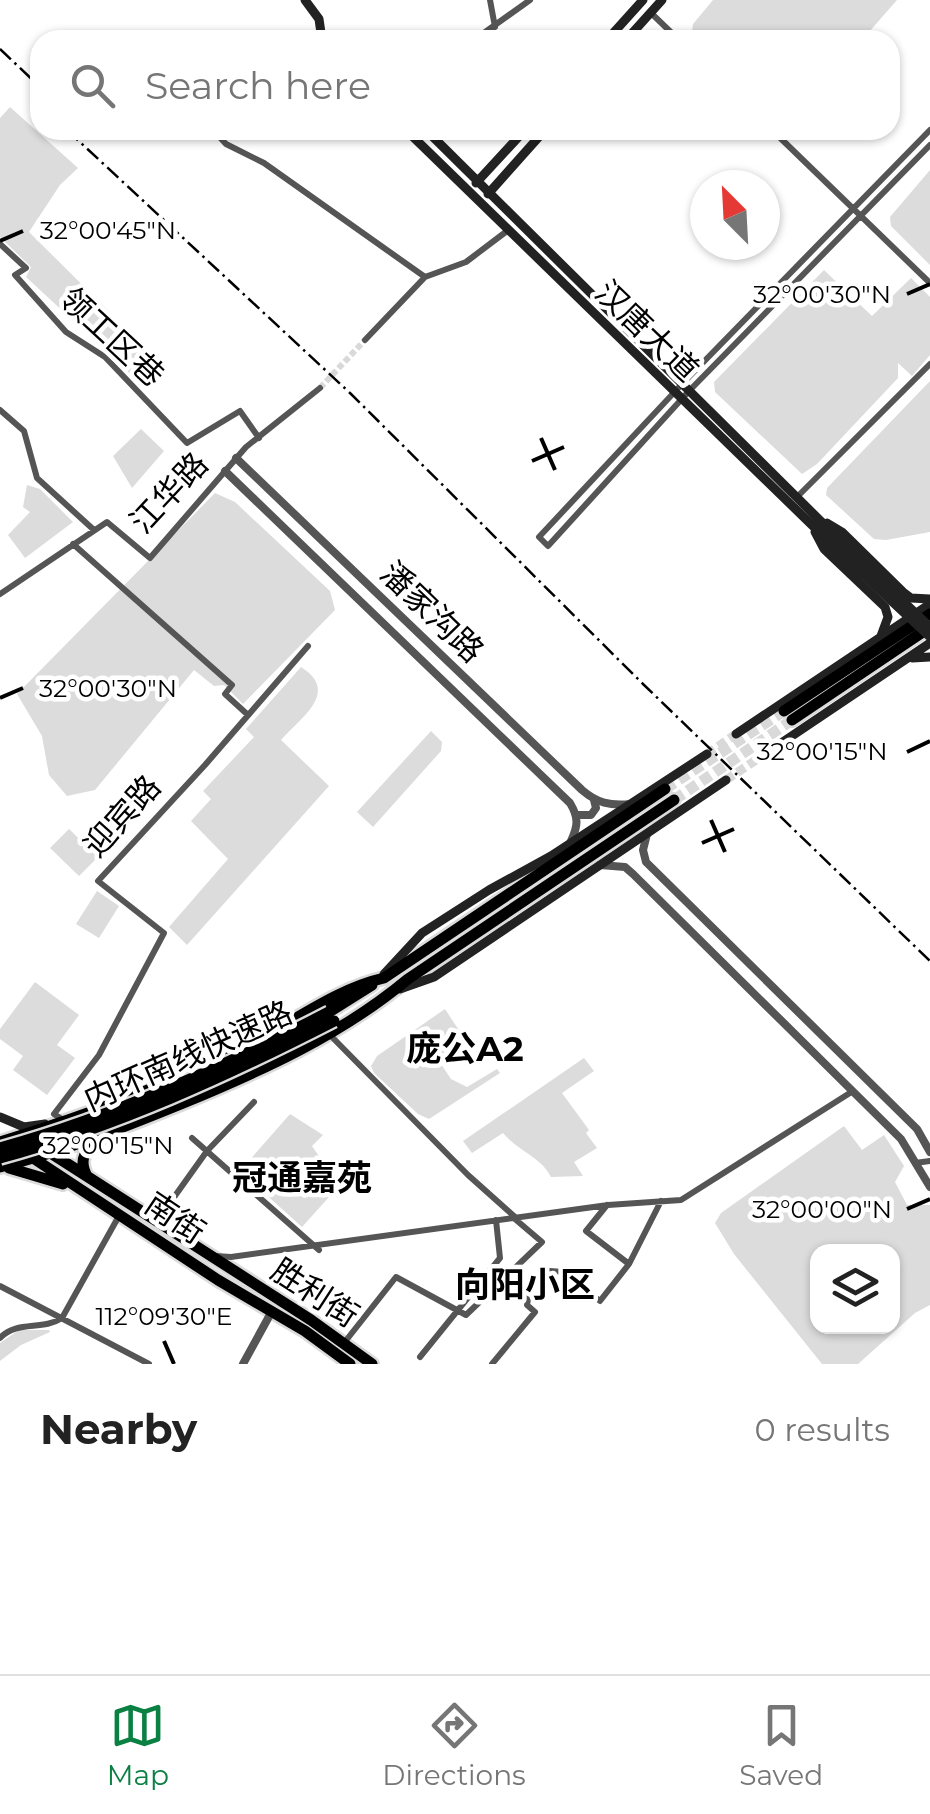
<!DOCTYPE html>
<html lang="en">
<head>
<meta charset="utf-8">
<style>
  body { margin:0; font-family:Montserrat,"Noto Sans SC",sans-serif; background:#f6f6f6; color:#222 }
  .controls { position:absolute; right:30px; bottom:30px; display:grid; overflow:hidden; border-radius:20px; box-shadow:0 2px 8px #0004 }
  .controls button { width:90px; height:90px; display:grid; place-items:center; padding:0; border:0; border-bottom:2px solid #e0e0e0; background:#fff; color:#222; font:50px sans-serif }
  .compass { position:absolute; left:690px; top:170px; width:90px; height:90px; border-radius:50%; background:#fff; box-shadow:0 2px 8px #0004; rotate:336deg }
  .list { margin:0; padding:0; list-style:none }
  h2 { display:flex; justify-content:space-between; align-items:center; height:130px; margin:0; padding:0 40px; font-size:42px }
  h2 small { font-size:32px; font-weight:400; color:#767676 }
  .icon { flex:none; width:55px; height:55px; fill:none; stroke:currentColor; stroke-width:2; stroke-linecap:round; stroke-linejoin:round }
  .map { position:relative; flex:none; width:930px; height:1364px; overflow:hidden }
  .search { position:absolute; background:#fff; box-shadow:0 2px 8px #0004; left:30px; right:30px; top:30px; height:110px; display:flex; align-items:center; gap:25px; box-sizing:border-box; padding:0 35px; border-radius:30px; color:#767676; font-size:38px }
  .sheet { height:310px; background:#fff }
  nav { display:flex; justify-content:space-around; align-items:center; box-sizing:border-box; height:140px; border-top:2px solid #e0e0e0; background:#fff; font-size:28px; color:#767676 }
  nav a { display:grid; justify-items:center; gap:5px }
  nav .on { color:#0b8043 }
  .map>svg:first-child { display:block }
  .green { fill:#dcdcdc; fill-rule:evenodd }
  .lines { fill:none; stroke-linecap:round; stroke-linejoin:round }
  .minor-tunnel { stroke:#d9d9d9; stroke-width:6; stroke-dasharray:6 3; stroke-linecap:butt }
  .secondary-tunnel { stroke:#d9d9d9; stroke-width:9; stroke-dasharray:9 4.5; stroke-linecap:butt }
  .trunk-tunnel { stroke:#d9d9d9; stroke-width:11; stroke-dasharray:11 5.5; stroke-linecap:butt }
  .trunk-casing { stroke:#dbdbdb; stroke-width:16 }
  .minor { stroke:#555; stroke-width:6 }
  .tertiary { stroke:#555; stroke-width:8 }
  .secondary { stroke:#222; stroke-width:9 }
  .trunk { stroke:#000; stroke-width:11 }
  .rail { stroke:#000; stroke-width:2.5; stroke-dasharray:15 5 2.5 5; stroke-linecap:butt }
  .trunk-bridge-casing { stroke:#dbdbdb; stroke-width:16; stroke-linecap:butt }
  .secondary-bridge { stroke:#222; stroke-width:9 }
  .trunk-bridge { stroke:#000; stroke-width:11 }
  .ticks { fill:none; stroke:#000; stroke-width:4 }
  .labels { text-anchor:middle; stroke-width:9; stroke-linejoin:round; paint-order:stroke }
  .street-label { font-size:32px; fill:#000; stroke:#fff }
  .neighbourhood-label { font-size:35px; font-weight:bold; fill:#000; stroke:#fff }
  .ticks-label { font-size:25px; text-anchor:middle; fill:#000; stroke:#fff; stroke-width:9; stroke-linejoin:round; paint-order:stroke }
</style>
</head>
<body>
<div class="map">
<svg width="930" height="1364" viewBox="0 0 930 1364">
  <rect width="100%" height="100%" fill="#fff"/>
  <!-- green -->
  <path class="green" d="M 713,0 L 897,0 L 862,40 L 701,40 L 692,31 L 693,24 Z
    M 10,107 L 78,168 L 60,185 L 29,232 L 158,360 L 136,379 L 26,277 L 31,267 L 0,237 L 0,118 Z
    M 930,170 L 930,265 L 891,226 L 890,217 Z
    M 824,270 L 872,316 L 911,278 L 930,297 L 930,355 L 912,376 L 898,363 L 898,378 L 817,464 L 802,474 L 715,392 L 714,382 Z
    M 930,381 L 930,532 L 886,540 L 874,539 L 826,495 L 827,488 Z
    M 141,429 L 164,451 L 132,488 L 113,456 Z
    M 27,485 L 40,489 L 73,522 L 25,558 L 8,535 L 30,512 L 23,507 Z
    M 215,493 L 235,502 L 330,591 L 335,610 L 243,704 L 224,685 L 214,686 L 194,670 L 95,790 L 67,796 L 49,775 L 42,736 L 17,694 Z
    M 301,667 C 341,692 300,718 281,740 L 329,786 L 187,945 L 169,927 L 228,859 L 191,821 L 211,799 L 203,791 L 254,737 L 246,729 Z
    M 431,731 L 442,742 L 441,751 L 373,827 L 357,812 Z
    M 69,829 L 98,857 L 79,876 L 50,848 Z
    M 97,891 L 119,906 L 99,938 L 76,924 Z
    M 35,982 L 79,1015 L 57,1045 L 75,1058 L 47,1095 L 13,1070 L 23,1056 L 0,1039 L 0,1029 Z
    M 445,1009 L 466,1041 L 437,1058 L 451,1079 L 467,1087 L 497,1069 L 500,1073 L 429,1119 L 418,1114 L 374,1073 L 371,1066 L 377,1056 Z
    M 584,1058 L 594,1071 L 562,1093 L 589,1130 L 586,1133 L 597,1148 L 574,1162 L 583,1176 L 551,1177 C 541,1157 519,1152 503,1133 L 472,1153 L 463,1141 Z
    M 290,1114 L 323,1135 L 312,1146 L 323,1162 L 317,1167 L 329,1197 L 302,1227 L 240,1171 Z
    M 844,1126 L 862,1150 L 884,1135 L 904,1166 L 895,1182 L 907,1205 L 930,1205 L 930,1305 L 915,1313 L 858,1364 L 822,1364 L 734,1254 L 715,1223 L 721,1213 ZM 818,1252 L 892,1252 L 892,1326 L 818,1326 Z
    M 19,1330 L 49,1330 L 50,1332 L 21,1345 L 0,1361 L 0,1343 Z"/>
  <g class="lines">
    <!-- minor-tunnel -->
    <path class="minor-tunnel" d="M 320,388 L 365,340"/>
    <!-- secondary-tunnel -->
    <path class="secondary-tunnel" d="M 707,754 L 736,734
      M 726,780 L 765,754"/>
    <!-- trunk-tunnel -->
    <path class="trunk-tunnel" d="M 665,789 L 784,711
      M 674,800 L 792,720"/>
    <!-- trunk casing -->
    <g class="trunk-casing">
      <path id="trunk" d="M 784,711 L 930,614
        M 792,720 L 930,627
        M 329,1012 L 372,985
        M 0,1142 C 83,1117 168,1085 246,1046 C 291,1024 335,989 384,978 L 665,789
        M 46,1150 L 311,1320 L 372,1364
        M 33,1158 L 218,1280 L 305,1331 L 350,1364
        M 0,1167 C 62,1152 122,1128 181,1104 C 261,1071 341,1035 408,979 L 674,800
        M 9,1168 L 63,1184
        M 87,1176 C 78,1159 85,1150 100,1140"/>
    </g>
    <!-- minor -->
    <path class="minor" d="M 490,0 L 495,27
      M 650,12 L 679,40
      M 474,40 L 530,0
      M 213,130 L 226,144 L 264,163 L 425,277
      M 772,130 L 930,283
      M 930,130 L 682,384 L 539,537 L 548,546 L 689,391 L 930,145
      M 200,132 L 203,130
      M 0,244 L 26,268 L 15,275 L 66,332 L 105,357 L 187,443 L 240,411 L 259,438
      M 365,340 L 425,277 L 466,262 L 507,231
      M 0,410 L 24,431 L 37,478 L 94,530
      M 797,497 L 930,364
      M 73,544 L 232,685 L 225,694 L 248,715
      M 0,594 L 107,522 L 150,558 L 246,447 L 320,388
      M 329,1034 L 468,1175 L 515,1217
      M 63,1120 L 54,1114 L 99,1055 L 164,933 L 98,881 L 205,765 L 308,646
      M 192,1138 L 319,1250
      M 915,1163 L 930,1161
      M 607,1205 L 586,1231 L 629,1264
      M 157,1221 L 207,1151 L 254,1102
      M 215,1256 L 231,1257 L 608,1205 L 681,1200 L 853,1091
      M 0,1286 L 149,1364
      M 0,1338 C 17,1320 42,1331 62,1318 L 120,1214
      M 344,1343 L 396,1277 L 466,1315 L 542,1242 L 515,1219
      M 420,1357 L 500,1258 L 496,1220
      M 492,1364 L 535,1312 L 527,1305 L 529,1293 L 550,1271 L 563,1272 L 600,1301 L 629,1264 L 661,1201"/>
    <!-- tertiary -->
    <path class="tertiary" d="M 236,458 L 582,790 C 597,803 610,806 630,804
      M 225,471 L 570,803 C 579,818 578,826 571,841
      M 577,815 L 591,815 L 596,808 L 594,800
      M 647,834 L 643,850 L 646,862 L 917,1129 L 930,1152
      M 600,865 L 625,867 L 633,874 L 901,1139 L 930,1187
      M 243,1364 L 272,1311"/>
    <!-- secondary -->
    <path class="secondary" d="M 305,0 L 319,19 L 322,40
      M 607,40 L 643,0
      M 626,40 L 662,0
      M 406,130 L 854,566
      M 426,130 L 861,561
      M 476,183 L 525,130
      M 488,194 L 545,130
      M 827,523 L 842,532 L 903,592 L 911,598 L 930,599
      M 815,532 L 824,549 L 885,607 L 888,617 L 881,636
      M 912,658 L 930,657
      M 736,734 L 930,604
      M 765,754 L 930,643
      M 384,974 L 422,933 L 489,890 L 551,856 L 707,754
      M 400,989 L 434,977 L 726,780
      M 0,1117 L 24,1127 L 45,1124"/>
    <!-- trunk -->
    <use href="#trunk" class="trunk"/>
    <!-- rail -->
    <path class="rail" d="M 0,49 L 40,87
      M 67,130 L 350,393 L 643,684 L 930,961"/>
    <!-- trunk-bridge casing -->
    <g class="trunk-bridge-casing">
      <path id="trunk-bridge" d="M 0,1148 C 115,1116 223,1067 329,1012
        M 0,1158 C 117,1126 227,1076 334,1021"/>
    </g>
    <!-- secondary-bridge -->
    <path class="secondary-bridge" d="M 861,561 L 930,627
      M 854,566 L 930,637"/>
    <!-- trunk-bridge -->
    <use href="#trunk-bridge" class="trunk-bridge"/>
  </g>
  <!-- ticks -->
  <path class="ticks" d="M 0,241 L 23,231M 907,294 L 930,284M 541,438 L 555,470M 532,461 L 564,447M 0,698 L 23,688M 907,752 L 930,741M 711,820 L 725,852M 702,843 L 734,829M 0,1156 L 23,1145M 907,1209 L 930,1199M 164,1341 L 174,1364"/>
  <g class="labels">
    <!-- street labels -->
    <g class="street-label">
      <text transform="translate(647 331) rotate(44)" y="11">汉唐大道</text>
      <text transform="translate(112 337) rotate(43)" y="11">领工区巷</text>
      <text transform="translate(169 493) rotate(-47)" y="11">江华路</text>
      <text transform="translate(432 612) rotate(44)" y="11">潘家沟路</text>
      <text transform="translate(122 816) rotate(-48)" y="11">迎宾路</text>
      <text transform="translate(188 1056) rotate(-24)" y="11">内环南线快速路</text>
      <text transform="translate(175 1218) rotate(34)" y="11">南街</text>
      <text transform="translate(315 1293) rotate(33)" y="11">胜利街</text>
    </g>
    <!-- neighbourhood labels -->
    <g class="neighbourhood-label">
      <text x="465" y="1061">庞公A2</text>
      <text x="302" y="1190">冠通嘉苑</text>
      <text x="525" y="1297">向阳小区</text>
    </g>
  </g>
  <g class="ticks-label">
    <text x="108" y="239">32°00'45"N</text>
    <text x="822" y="303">32°00'30"N</text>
    <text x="108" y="697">32°00'30"N</text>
    <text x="822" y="760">32°00'15"N</text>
    <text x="108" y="1154">32°00'15"N</text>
    <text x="822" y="1218">32°00'00"N</text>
    <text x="164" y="1325">112°09'30"E</text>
  </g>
</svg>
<div class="controls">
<button><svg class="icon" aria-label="layers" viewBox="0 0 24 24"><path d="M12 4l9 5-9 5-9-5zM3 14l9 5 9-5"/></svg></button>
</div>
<svg class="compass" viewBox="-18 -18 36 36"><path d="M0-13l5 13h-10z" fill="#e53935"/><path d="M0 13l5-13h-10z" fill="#767676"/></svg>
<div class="search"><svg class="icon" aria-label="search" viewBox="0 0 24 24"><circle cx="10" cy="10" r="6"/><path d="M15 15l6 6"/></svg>Search here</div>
</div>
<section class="sheet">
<h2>Nearby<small>0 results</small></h2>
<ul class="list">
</ul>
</section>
<nav>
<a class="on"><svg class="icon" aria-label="map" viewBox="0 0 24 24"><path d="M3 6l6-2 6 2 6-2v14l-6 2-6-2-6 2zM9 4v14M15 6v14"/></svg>Map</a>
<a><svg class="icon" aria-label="directions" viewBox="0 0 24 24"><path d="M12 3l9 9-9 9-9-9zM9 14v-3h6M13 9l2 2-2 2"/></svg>Directions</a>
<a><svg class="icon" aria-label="saved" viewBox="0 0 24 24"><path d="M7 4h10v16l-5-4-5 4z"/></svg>Saved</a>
</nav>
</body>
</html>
